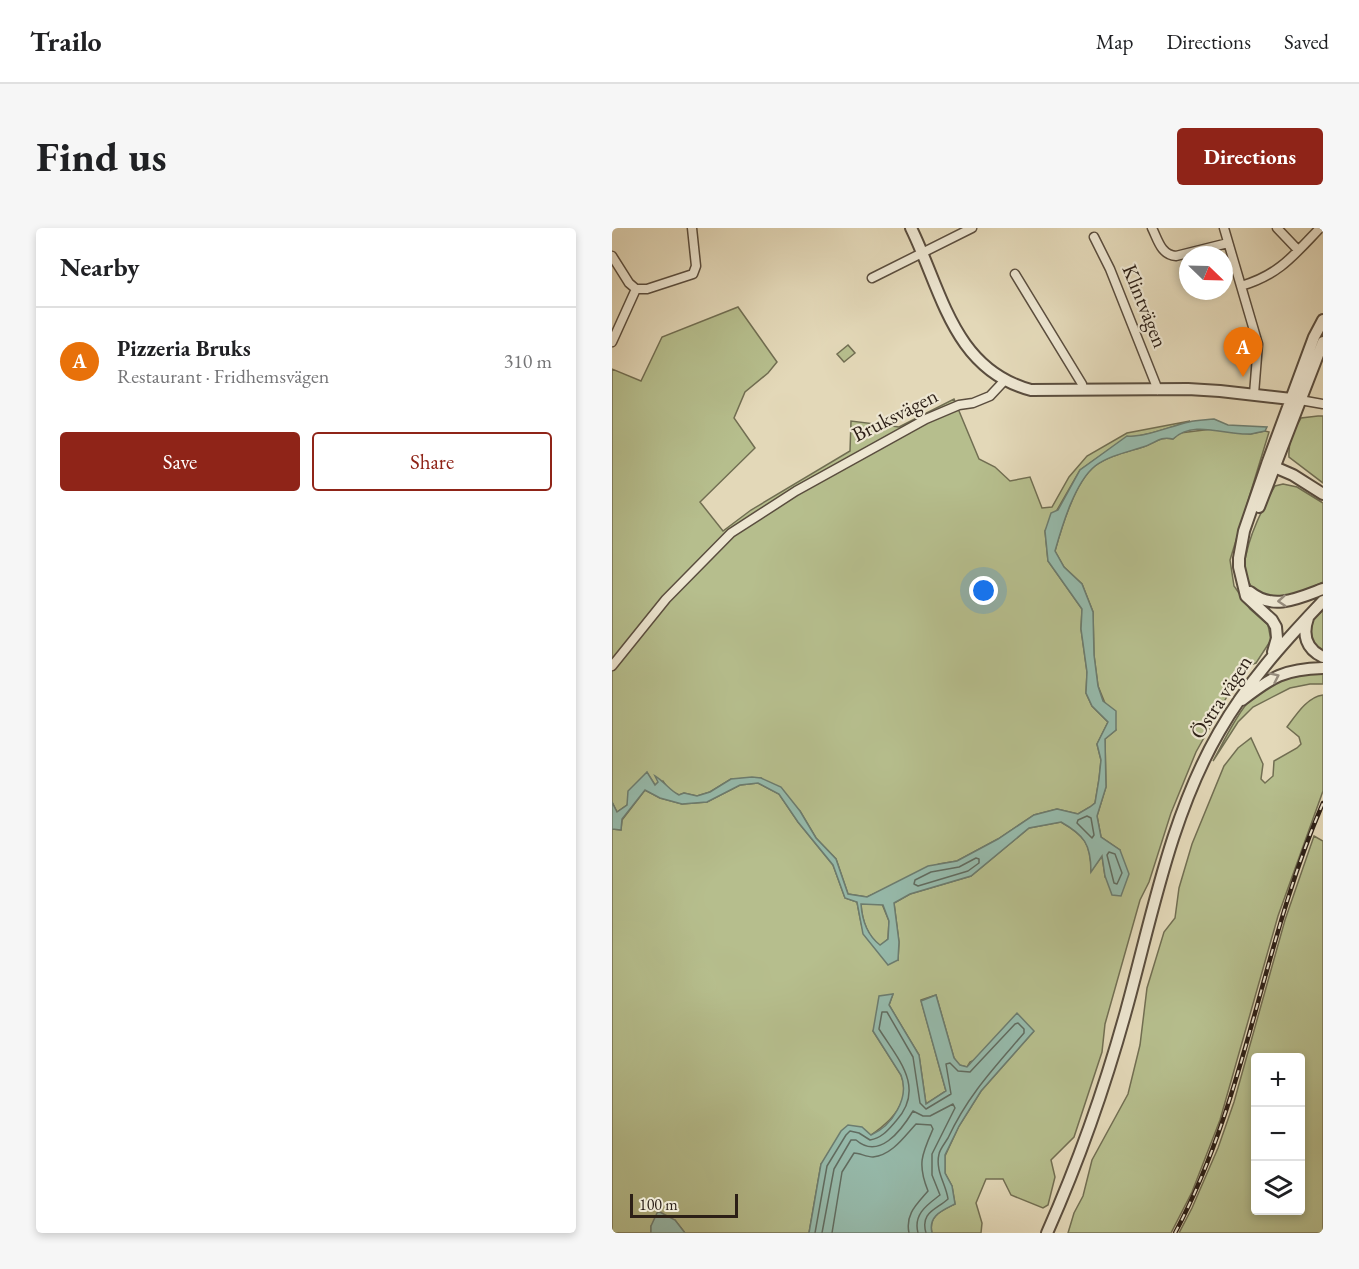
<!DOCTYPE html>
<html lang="en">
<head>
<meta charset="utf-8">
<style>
  body { margin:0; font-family:"EB Garamond",serif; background:#f6f6f6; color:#202124 }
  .controls { position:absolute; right:18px; bottom:18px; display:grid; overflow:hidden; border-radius:6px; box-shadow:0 3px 9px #0003 }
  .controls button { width:54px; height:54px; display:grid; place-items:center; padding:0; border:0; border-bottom:2px solid #e0e0e0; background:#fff; color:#202124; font:30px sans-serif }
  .compass { position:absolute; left:567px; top:18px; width:54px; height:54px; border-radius:50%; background:#fff; box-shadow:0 3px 9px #0003; rotate:113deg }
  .scale { position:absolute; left:18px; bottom:15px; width:108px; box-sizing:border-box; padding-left:6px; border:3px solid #2c1f16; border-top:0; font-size:16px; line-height:21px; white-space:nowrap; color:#2c1f16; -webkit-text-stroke:4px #ede6d1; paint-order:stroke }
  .you { position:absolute; left:372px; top:363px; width:21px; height:21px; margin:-15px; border:4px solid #fff; border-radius:50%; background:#1a73e8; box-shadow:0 0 0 9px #1a73e833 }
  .badge { display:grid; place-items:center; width:39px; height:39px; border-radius:50%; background:#8f2418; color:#fff; font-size:20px; font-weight:700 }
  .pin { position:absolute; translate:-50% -50px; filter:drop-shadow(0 2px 3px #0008) }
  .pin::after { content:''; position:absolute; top:32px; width:21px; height:18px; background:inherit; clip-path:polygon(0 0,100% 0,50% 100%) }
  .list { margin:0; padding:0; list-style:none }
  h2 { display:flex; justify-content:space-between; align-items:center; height:78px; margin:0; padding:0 24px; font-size:26px }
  h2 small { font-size:20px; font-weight:400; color:#757577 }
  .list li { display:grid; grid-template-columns:39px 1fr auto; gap:18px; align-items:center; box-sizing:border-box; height:108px; padding:0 24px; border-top:2px solid #e0e0e0 }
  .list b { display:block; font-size:22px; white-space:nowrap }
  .list p { margin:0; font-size:20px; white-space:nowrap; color:#757577 }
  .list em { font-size:20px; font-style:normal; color:#757577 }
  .actions { display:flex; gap:12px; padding:18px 24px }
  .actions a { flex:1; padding:14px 0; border:2px solid #8f2418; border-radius:6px; text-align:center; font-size:21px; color:#8f2418 }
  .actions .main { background:#8f2418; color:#fff }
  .icon { flex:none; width:33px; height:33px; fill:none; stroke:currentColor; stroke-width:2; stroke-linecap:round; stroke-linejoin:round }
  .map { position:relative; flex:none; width:711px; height:1005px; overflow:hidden; border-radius:6px }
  header { display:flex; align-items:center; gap:36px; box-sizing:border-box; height:84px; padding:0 30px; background:#fff; border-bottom:2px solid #e0e0e0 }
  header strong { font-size:28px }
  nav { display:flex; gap:33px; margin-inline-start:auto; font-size:21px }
  .intro { display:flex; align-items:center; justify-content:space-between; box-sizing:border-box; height:144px; padding:0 36px }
  h1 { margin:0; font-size:42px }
  .button { padding:15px 27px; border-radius:6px; background:#8f2418; color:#fff; font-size:21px; font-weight:700 }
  main { display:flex; gap:36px; padding:0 36px }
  aside { flex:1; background:#fff; border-radius:6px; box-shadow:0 3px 9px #0003 }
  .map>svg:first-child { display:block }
  .green { fill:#b6be8d; stroke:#716e52; stroke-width:1.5; fill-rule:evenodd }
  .water { fill:#96baab; stroke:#6c7c6f; stroke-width:1.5; fill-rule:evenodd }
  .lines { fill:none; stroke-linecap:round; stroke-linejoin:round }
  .shore { stroke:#616c60; stroke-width:1.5 }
  .minor-casing { stroke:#5a4d3e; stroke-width:11 }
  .tertiary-casing { stroke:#5a4d3e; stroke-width:14 }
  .minor { stroke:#ede6d1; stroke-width:8 }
  .tertiary { stroke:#ede6d1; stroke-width:10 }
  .rail-casing { stroke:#2c1f16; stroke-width:4.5 }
  .rail { stroke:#ede6d1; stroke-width:2; stroke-dasharray:7; stroke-linecap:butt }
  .oneway { stroke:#968c7d }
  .labels { text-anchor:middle; stroke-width:4.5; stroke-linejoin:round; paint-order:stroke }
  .street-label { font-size:21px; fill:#2c1f16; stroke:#ede6d1 }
</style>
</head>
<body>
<header>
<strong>Trailo</strong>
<nav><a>Map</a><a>Directions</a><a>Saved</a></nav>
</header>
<div class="intro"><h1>Find us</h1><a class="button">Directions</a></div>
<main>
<aside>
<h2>Nearby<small></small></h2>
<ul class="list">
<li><span class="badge" style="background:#e8710a">A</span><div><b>Pizzeria Bruks</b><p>Restaurant · Fridhemsvägen</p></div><em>310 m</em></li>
</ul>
<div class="actions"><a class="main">Save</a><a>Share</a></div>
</aside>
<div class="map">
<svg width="711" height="1005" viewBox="0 0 711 1005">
  <rect width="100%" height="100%" fill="#e3d8b8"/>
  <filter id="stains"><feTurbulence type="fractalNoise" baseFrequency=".00333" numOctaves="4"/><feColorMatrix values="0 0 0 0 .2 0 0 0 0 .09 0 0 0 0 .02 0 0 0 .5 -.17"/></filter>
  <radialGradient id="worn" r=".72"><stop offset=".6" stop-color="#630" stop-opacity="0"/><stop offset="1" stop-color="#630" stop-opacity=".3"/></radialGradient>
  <!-- green -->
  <path class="green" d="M 126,79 L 165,134 L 156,145 L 133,164 L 122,190 L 143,220 L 88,274 L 111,303 L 139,282 L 238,223 L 239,193 L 287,199 L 342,171 L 367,231 L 383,239 L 398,253 L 418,249 L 430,280 L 440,279 L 457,249 L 475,228 L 515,205 L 578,193 C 563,198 529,210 515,209 L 468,242 L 433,303 L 436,333 L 470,381 L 469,401 L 475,444 L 474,465 L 480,478 L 496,494 L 485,516 L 489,532 L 487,551 L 483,575 L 478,579 L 466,586 L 445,581 L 422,587 L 386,611 L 345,633 L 327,636 L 255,669 L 236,666 L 224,631 L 204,610 L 188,583 L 149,550 L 119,551 L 98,564 L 85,568 L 72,565 L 67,567 L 57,562 L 51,553 L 47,554 L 43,557 L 35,545 L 15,577 L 5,584 L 0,574 L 0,141 L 29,153 L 50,109 Z
    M 236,117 L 243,125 L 232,134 L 225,126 Z
    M 706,188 L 711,188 L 711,255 L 677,229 C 676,214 681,203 689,190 Z
    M 600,201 L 638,206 L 653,203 L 657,204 L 618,332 L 622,358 L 638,381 L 656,397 L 659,412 L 644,435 L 635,438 L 617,465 L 584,524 L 559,585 L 537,654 L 528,672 L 493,796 L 490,824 L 462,909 L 439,932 L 443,949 L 436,977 L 431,980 L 399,967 L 391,951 L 374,951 L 364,975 L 370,995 L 369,1005 L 320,1005 C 316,988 329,983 343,976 L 340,958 L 333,945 L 333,928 L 347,898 L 369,863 L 422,803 L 358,834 L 355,839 L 347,837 L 342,830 L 324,767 L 309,772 L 334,863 L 314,876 L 307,827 L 277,777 L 281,766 L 261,803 L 289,847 C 307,891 238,919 209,936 L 197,1005 L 73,1005 L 63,992 L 39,998 L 39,1005 L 0,1005 L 0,601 L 9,602 L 10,592 L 33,562 L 48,570 L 70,576 L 95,574 L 128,557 L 146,555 L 167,566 L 186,594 L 221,637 L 233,670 L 245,674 C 252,712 251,713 286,732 L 287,714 L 282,675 L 298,666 L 359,648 L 417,600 L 449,594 C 472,607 479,615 479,643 L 490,628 L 493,648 L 508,622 L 489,609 L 485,588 L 494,559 L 493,511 L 504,502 L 486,458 L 482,427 L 481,384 L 470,356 L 452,339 L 443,323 C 450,298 463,254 483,238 C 496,228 515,224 531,219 C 544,215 547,208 561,211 L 568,205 Z
    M 671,256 L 685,259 L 711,275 L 711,354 C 691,364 656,382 639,358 C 633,349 631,337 634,327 C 639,303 651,279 663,258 Z
    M 711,382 L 711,424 L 699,414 L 698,395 Z
    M 711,445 L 711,456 L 698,456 L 678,460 L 641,479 L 626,494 L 601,533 C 616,506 634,464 664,451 C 678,446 696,446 711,445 Z
    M 711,467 L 711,563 L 666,688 L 608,892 L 580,964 L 559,1005 L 456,1005 L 462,985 L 471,968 L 480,932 L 516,866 L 528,817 L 535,760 L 552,704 L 563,690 L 567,660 L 580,616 L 612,538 L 626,520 L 639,510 L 651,536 L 649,551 L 653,555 L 661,548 L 662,533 L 685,520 L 689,516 L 687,509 L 675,499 C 684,487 695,469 711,467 Z
    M 702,608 L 711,613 L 711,1005 L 567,1005 L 580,980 L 606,920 L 622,874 L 673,692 ZM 644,830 L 688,830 L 688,982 L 644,982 Z
    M 249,676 L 270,676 L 277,693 L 276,711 L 268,718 C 255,707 250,692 249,676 Z"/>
  <!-- water -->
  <path class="water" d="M 602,191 L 616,197 L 655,199 L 653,203 C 648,204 643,205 639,206 C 614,208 582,191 561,211 C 547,208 544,215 531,219 C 515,224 496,228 483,238 C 463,254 450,298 443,323 L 452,339 L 470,356 L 481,384 L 482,427 L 486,458 L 491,473 L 504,483 L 504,502 L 493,511 L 494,559 L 485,588 L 489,609 L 508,622 L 517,646 L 509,668 L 500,667 L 493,648 L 490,628 L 479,644 C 479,616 472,607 449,594 L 417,600 L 359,648 L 298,666 L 282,675 L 287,714 L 286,732 L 276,737 L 251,706 L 245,674 L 233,670 L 221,637 L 186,594 L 167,566 L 146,555 L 128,557 L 95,574 L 70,576 L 48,570 L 33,562 L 10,591 L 9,602 L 0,601 L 0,574 L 5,584 L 15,577 L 16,563 L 35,544 L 43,557 L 46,554 L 43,548 C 53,554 57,562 67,567 L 72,565 L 85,568 L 98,564 L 119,551 L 140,549 L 149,550 L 169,559 L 188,583 L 204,610 L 224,631 L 236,666 L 255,669 L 316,638 L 345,633 L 386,611 L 422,587 L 445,581 L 466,586 L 478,579 L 483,575 L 487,551 L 489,532 L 485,516 L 496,494 L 480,478 L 474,465 L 475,444 L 469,401 L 470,381 L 436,333 L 433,303 L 439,285 L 446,282 L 468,242 L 515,208 C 531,210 559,198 577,194 C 585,192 594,192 602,191 ZM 249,676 L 271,677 L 277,693 L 276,711 L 268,717 C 255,707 250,692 249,676 Z
    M 281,766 L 277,777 L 307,827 L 314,876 L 334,863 L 309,773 L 324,767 L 342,830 L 348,837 L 355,839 L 405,785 L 422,803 L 369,863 L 347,898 L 333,927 L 333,945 L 340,958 L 343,976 C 329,983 316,988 320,1005 L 197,1005 L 209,936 L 229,903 L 236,897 L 250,899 L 259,907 C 280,898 298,870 289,847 L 261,803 L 267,768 Z
    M 46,983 L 63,992 L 73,1005 L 39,1005 L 39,998 Z"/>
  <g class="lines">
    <!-- shore -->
    <path class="shore" d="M 475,588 L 479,590 L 482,607 L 480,610 L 465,595 L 466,592 Z
      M 497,624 L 503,626 L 510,645 L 505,656 L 502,655 L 495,627 Z
      M 364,630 L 367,631 L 367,635 L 356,643 L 306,658 L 302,656 L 303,652 L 319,644 L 347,639 Z
      M 203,1005 L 215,938 L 234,907 L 238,903 L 247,905 L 258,912 C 270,910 276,902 284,893 C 314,860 286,831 267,801 L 270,784 L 275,784 L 301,829 L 308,875 L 314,881 L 339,866 L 334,836 L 338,835 L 346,843 L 358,844 L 403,796 L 406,795 L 412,801 L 412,805 C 382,840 356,867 336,910 C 333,915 328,921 327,926 C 323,943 334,956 336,971 C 324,982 308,984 314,1005
      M 210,1005 L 222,941 L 239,912 L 244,912 C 267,932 289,903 301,883 L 311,888 L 318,888 L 341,876 L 343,880 L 320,926 L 320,947 L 328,967 C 315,977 301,986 306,1005
      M 220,1005 L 230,944 L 242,925 C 248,925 254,929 261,929 C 280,927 292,909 304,896 L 319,897 L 321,901 C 310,926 305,936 316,963 C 305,976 293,986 297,1005"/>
    <!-- minor casing -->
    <g class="minor-casing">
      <path id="minor" d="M 540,0 C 546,12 549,27 564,28 L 616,15
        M 612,0 L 646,116 L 642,166
        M 665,0 L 686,22
        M 482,9 L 498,41 L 546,162
        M 0,28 L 17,55 L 24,61
        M 403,46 L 470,156 L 471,162
        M 260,50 L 360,0
        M 629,58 C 667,47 682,27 708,0
        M 24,61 L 35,61 L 81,46 L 84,38 L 80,0
        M 0,114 L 24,61
        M 688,172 L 711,176
        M 0,438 L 54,371 L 119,305 L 184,263 L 314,191 L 347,177 L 361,175 L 378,168 L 393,152"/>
    </g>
    <!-- tertiary casing -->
    <g class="tertiary-casing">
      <path id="tertiary" d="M 299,0 C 330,63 341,141 419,162 L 576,161 L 608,163 L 688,172
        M 658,237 L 681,247 L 711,266
        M 647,279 L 711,114
        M 638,364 C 661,383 687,370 711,361
        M 696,390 C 690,407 694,421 711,429
        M 661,424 L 665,410 L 664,399 L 660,392 L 634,368 L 627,339 L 627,330 L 632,303 L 655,236 L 702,109 L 711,92
        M 630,472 C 660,449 672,441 711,440
        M 435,1005 C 467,933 493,859 514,783 C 540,689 558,589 607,504 C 635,455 672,414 711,373"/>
    </g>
    <!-- minor -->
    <use href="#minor" class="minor"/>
    <!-- tertiary -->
    <use href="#tertiary" class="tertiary"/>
    <!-- rail casing -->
    <g class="rail-casing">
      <path id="rail" d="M 563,1005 C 635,870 650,715 711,575"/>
    </g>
    <!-- rail -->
    <use href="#rail" class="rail"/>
  </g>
  <!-- one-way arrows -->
  <defs><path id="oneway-chevron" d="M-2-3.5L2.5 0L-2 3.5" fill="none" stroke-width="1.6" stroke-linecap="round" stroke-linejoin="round" transform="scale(1.5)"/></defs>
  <g class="oneway">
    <use href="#oneway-chevron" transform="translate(670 373) rotate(176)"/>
    <use href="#oneway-chevron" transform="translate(663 449) rotate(-25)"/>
  </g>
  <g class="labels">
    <!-- street labels -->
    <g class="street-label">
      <text transform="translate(533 78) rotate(68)" y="7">Klintvägen</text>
      <text transform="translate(283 187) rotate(-27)" y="7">Bruksvägen</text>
      <text transform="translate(609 469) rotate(-57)" y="7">Östra vägen</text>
    </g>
  </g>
  <rect width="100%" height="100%" filter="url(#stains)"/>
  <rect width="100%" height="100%" fill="url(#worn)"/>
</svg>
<div class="controls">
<button>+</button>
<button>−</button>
<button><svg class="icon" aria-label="layers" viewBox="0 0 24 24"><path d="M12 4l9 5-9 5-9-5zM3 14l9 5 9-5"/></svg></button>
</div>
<svg class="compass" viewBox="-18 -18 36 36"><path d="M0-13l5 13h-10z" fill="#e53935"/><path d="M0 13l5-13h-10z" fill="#757577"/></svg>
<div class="scale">100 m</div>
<div class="you"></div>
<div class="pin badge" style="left:631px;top:149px;background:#e8710a">A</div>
</div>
</main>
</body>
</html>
